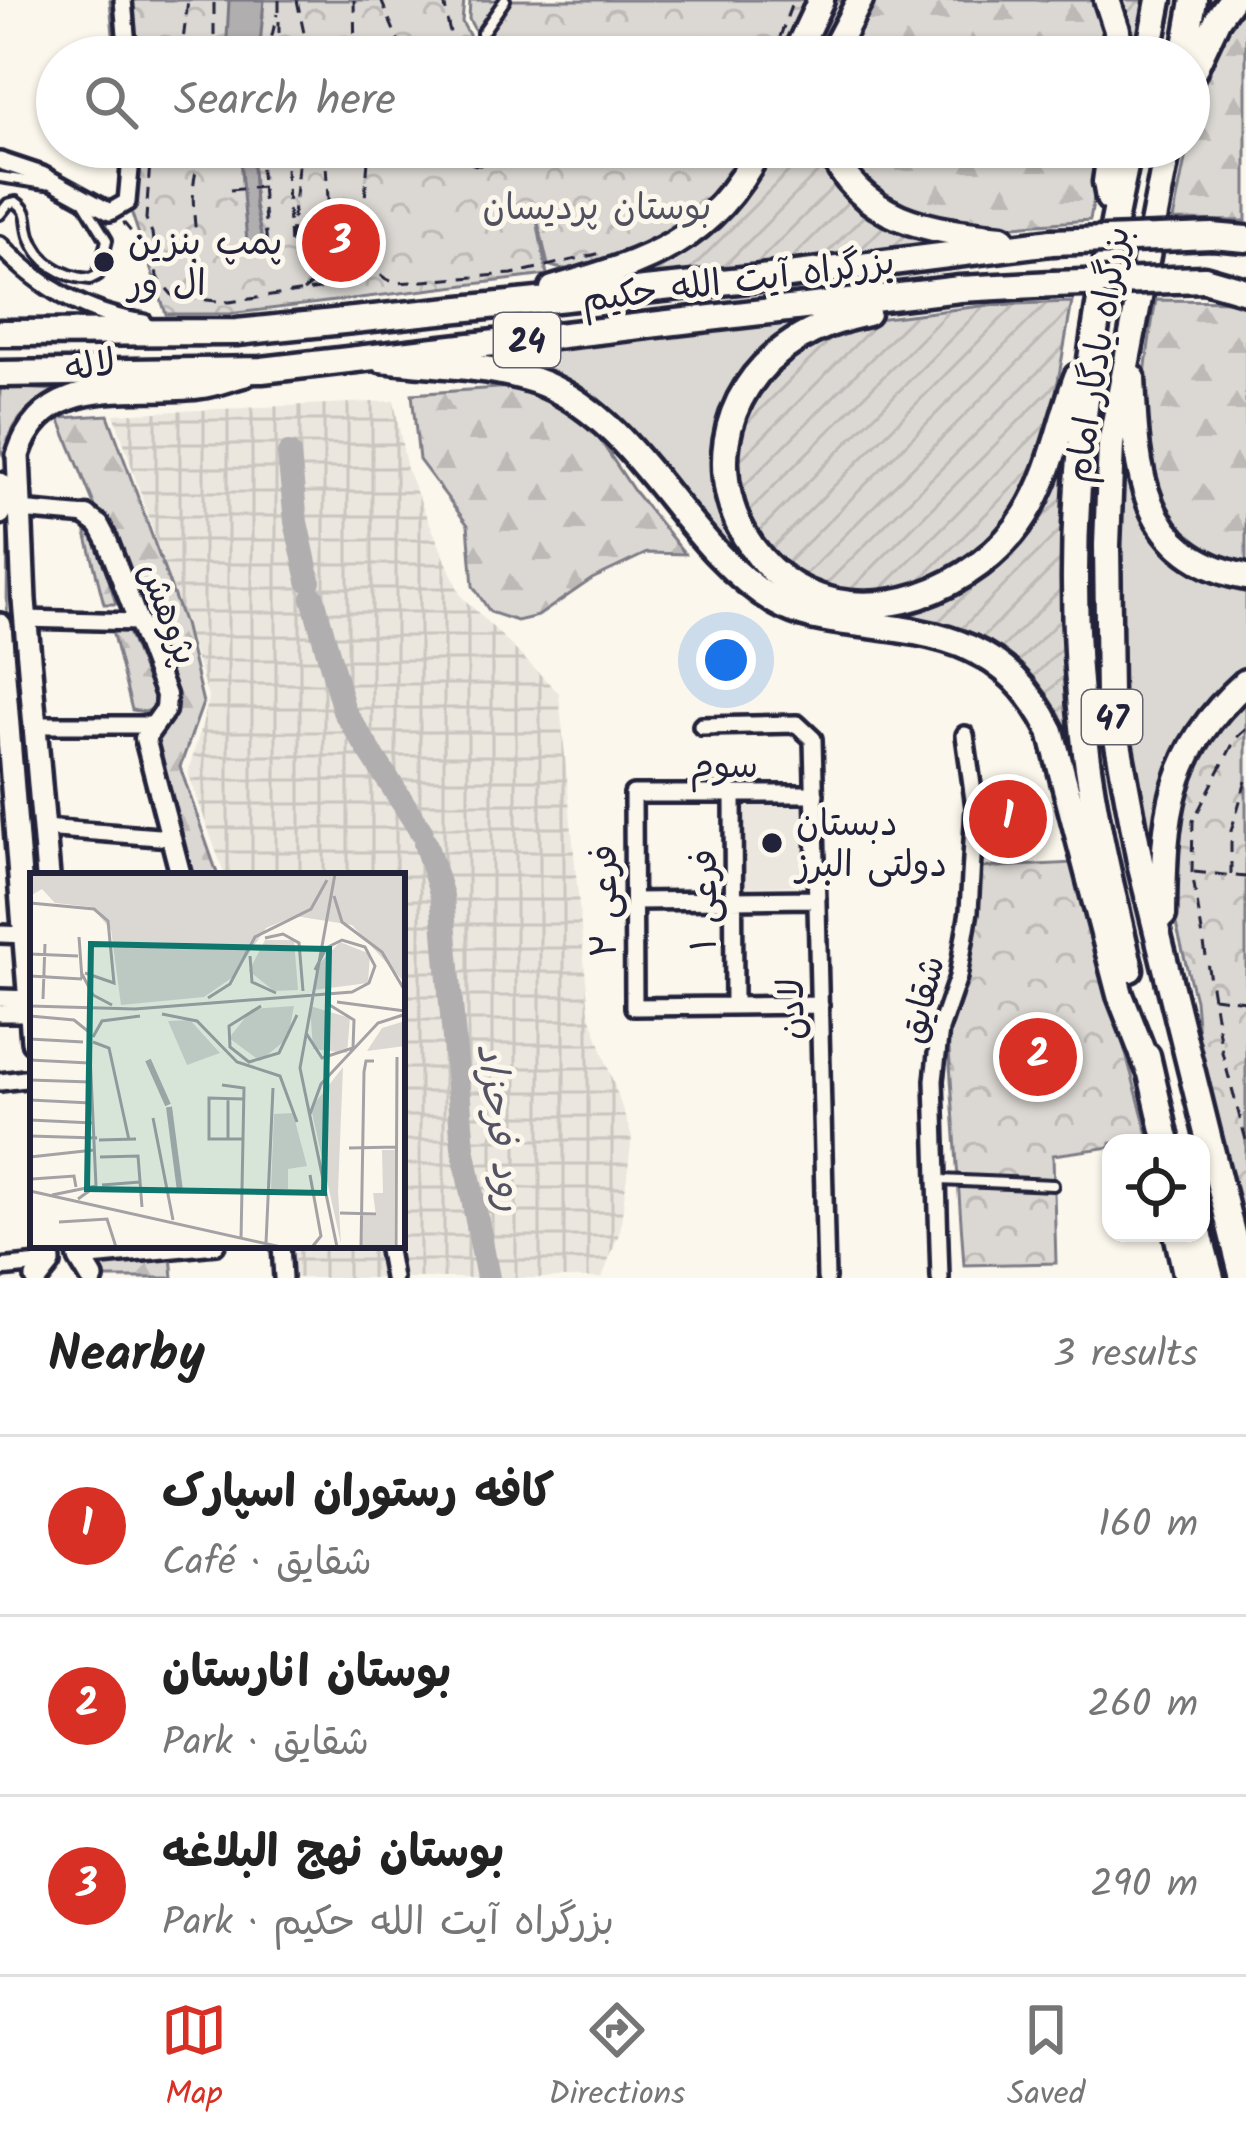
<!DOCTYPE html>
<html lang="en">
<head>
<meta charset="utf-8">
<style>
  body { margin:0; font-family:Kalam,"Playpen Sans Arabic",sans-serif; background:#f2f2f2; color:#222 }
  .controls { position:absolute; right:36px; bottom:36px; display:grid; overflow:hidden; border-radius:24px; box-shadow:0 3px 9px #0004 }
  .controls button { width:108px; height:108px; display:grid; place-items:center; padding:0; border:0; border-bottom:3px solid #e0e0e0; background:#fff; color:#222; font:60px sans-serif }
  .you { position:absolute; left:726px; top:660px; width:42px; height:42px; margin:-30px; border:9px solid #fff; border-radius:50%; background:#1a73e8; box-shadow:0 0 0 18px #1a73e833 }
  .badge { display:grid; place-items:center; width:78px; height:78px; border-radius:50%; background:#d93025; color:#fff; font-size:39px; font-weight:700 }
  .pin { position:absolute; translate:-50% -50%; border:6px solid #fff; box-shadow:0 3px 12px #0006 }
  .list { margin:0; padding:0; list-style:none }
  h2 { display:flex; justify-content:space-between; align-items:center; height:156px; margin:0; padding:0 48px; font-size:51px }
  h2 small { font-size:39px; font-weight:400; color:#767676 }
  .list li { display:grid; grid-template-columns:78px 1fr auto; gap:36px; align-items:center; box-sizing:border-box; height:180px; padding:0 48px; border-top:3px solid #e0e0e0 }
  .list b { display:block; font-size:45px; white-space:nowrap }
  .list p { margin:0; font-size:39px; white-space:nowrap; color:#767676 }
  .list em { font-size:39px; font-style:normal; color:#767676 }
  .icon { flex:none; width:66px; height:66px; fill:none; stroke:currentColor; stroke-width:2; stroke-linecap:round; stroke-linejoin:round }
  .map { position:relative; flex:none; width:1246px; height:1278px; overflow:hidden }
  .search { position:absolute; background:#fff; box-shadow:0 3px 9px #0004; left:36px; right:36px; top:36px; height:132px; display:flex; align-items:center; gap:30px; box-sizing:border-box; padding:0 42px; border-radius:66px; color:#767676; font-size:45px }
  .sheet { height:696px; background:#fff }
  nav { display:flex; justify-content:space-around; align-items:center; box-sizing:border-box; height:168px; border-top:3px solid #e0e0e0; background:#fff; font-size:33px; color:#767676 }
  nav a { display:grid; justify-items:center; gap:6px }
  nav .on { color:#d93025 }
  .map>svg:first-child { display:block }
  .built { fill:#ebe7df }
  .industrial { fill:url(#industrial-grid) }
  .grass { fill:#dbd8d3; stroke:#7e7d87; stroke-width:3 }
  .forest { fill:url(#forest-firs); stroke:#7e7d87; stroke-width:3 }
  .park { fill:url(#park-crowns); stroke:#7e7d87; stroke-width:3 }
  .garden { fill:url(#garden-furrows); stroke:#7e7d87; stroke-width:3 }
  .water { fill:#b1aeb0; stroke:#787681; stroke-width:3 }
  .lines { fill:none; stroke-linecap:round; stroke-linejoin:round }
  .river { stroke:#b1aeb0; stroke-width:24 }
  .service-casing { stroke:#22223b; stroke-width:16 }
  .minor-casing { stroke:#22223b; stroke-width:24 }
  .tertiary-casing { stroke:#22223b; stroke-width:27 }
  .secondary-casing { stroke:#22223b; stroke-width:30 }
  .trunk-casing { stroke:#22223b; stroke-width:33 }
  .path { stroke:#22223b; stroke-width:3; stroke-dasharray:12 9; stroke-linecap:butt }
  .service { stroke:#fbf7ec; stroke-width:8 }
  .minor { stroke:#fbf7ec; stroke-width:15 }
  .tertiary { stroke:#fbf7ec; stroke-width:18 }
  .secondary { stroke:#fbf7ec; stroke-width:21 }
  .trunk { stroke:#fbf7ec; stroke-width:24 }
  .trunk-bridge-casing { stroke:#22223b; stroke-width:33; stroke-linecap:butt }
  .trunk-bridge { stroke:#fbf7ec; stroke-width:24 }
  .poi-dot { fill:#22223b; stroke:#fbf7ec; stroke-width:4.5 }
  .labels { text-anchor:middle; stroke-width:10; stroke-linejoin:round; paint-order:stroke }
  .shield { fill:#fbf7ec; stroke:#636270; stroke-width:3 }
  .shield-label { font-size:33px; font-weight:bold; fill:#22223b }
  .park-label { font-size:36px; fill:#505061; stroke:#fbf7ec }
  .poi-label { font-size:36px; fill:#22223b; stroke:#fbf7ec; text-anchor:start }
  .street-label { font-size:36px; fill:#22223b; stroke:#fbf7ec }
  .water-label { font-size:39px; font-style:italic; fill:#545364; stroke:#fbf7ec }
  .inset-river { fill:none; stroke:#b1aeb0; stroke-width:6 }
  .inset-road { fill:none; stroke:#a4a2a5; stroke-width:3 }
  .view { fill:#0f766e; fill-opacity:0.15; stroke:#0f766e; stroke-width:6 }
  .inset-edge { fill:none; stroke:#22223b; stroke-width:6 }
</style>
</head>
<body>
<div class="map">
<svg width="1246" height="1278" viewBox="0 0 1246 1278">
  <defs>
    <pattern id="industrial-grid" width="8" height="8" patternUnits="userSpaceOnUse" patternTransform="scale(3)"><rect width="8" height="8" fill="#ebe7df"/><path d="M0 4h8M4 0v8" fill="none" stroke="#c9c6c0"/></pattern>
    <pattern id="forest-firs" width="22" height="20" patternUnits="userSpaceOnUse" patternTransform="scale(3)"><rect width="22" height="20" fill="#dbd8d3"/><path d="M5 1l3.5 6h-7zM16 11l3.5 6h-7z" fill="#bcb9b6"/></pattern>
    <pattern id="park-crowns" width="20" height="18" patternUnits="userSpaceOnUse" patternTransform="scale(3)"><rect width="20" height="18" fill="#dbd8d3"/><path d="M2 6a3 3 0 1 1 6 0M12 15a3 3 0 1 1 6 0" fill="none" stroke="#bcb9b6"/></pattern>
    <pattern id="garden-furrows" width="10" height="10" patternUnits="userSpaceOnUse" patternTransform="scale(3)"><rect width="10" height="10" fill="#dbd8d3"/><path d="M-1 1l2-2M0 10L10 0M9 11l2-2" fill="none" stroke="#bcb9b6"/></pattern>
  </defs>
  <rect width="100%" height="100%" fill="#fbf7ec"/>
  <filter id="ink" filterUnits="userSpaceOnUse"><feTurbulence type="fractalNoise" baseFrequency=".00833" numOctaves="2"/><feDisplacementMap in="SourceGraphic" scale="24" xChannelSelector="R" yChannelSelector="G"/><feConvolveMatrix kernelMatrix="1 2 1 2 8 2 1 2 1" color-interpolation-filters="sRGB"/></filter>
  <g filter="url(#ink)">
    <!-- built -->
    <path class="built" d="M 739,799 L 804,802 L 806,885 L 740,887 Z"/>
    <!-- industrial -->
    <path class="industrial" d="M 394,401 L 407,470 L 461,596 L 559,693 L 589,1012 L 632,1137 L 620,1231 L 602,1278 L 295,1278 L 292,1245 L 402,1245 L 402,876 L 225,876 L 188,773 L 209,699 L 114,414 Z"/>
    <!-- grass -->
    <path class="grass" d="M 839,310 L 809,323 L 794,603 L 744,569 L 612,421 L 467,361 Z
      M 1127,407 L 1130,476 L 1246,585 L 1246,672 L 1159,898 C 1145,825 1126,752 1121,678 C 1114,587 1117,497 1127,407 Z"/>
    <!-- forest -->
    <path class="forest" d="M 871,0 L 1098,0 L 1112,57 L 839,57 Z
      M 1242,0 L 1246,0 L 1246,221 L 1173,220 L 1202,74 L 1210,51 Z
      M 838,147 L 1103,147 L 1090,220 C 1013,225 928,242 863,187 C 853,177 845,159 838,147 Z
      M 1156,300 L 1246,301 L 1246,570 C 1119,537 1138,401 1156,300 Z
      M 526,386 L 584,416 L 634,491 L 685,554 L 647,553 L 592,579 L 538,616 L 517,621 L 490,612 L 473,586 L 468,525 L 419,460 L 412,394 Z
      M 0,387 L 55,390 C 26,407 10,423 4,457 L 0,449 Z
      M 108,415 L 184,624 L 203,703 L 180,767 L 218,876 L 194,876 L 153,742 L 171,694 L 59,418 Z
      M 8,509 L 11,511 L 38,876 L 33,876 L 33,950 L 7,616 Z
      M 84,525 L 94,529 L 116,604 L 104,604 Z
      M 127,630 L 158,707 L 145,712 L 132,710 L 112,631 Z
      M 171,1255 L 173,1278 L 101,1278 L 97,1264 Z"/>
    <!-- park -->
    <path class="park" d="M 110,0 L 464,0 L 462,22 L 481,57 L 115,57 Z
      M 470,0 L 812,0 L 789,57 L 489,57 L 469,19 Z
      M 119,147 L 752,147 C 705,208 694,230 620,259 C 594,269 574,274 548,265 L 535,209 L 547,275 L 229,314 L 166,314 L 119,176 Z
      M 1246,690 L 1246,1249 L 1201,1071 L 1195,1000 L 1173,912 L 1181,786 L 1231,704 Z
      M 1074,863 L 1150,1142 L 1111,1143 L 1111,1147 L 1053,1155 L 1056,1263 L 964,1265 L 948,1036 L 974,932 L 977,868 Z"/>
    <!-- garden -->
    <path class="garden" d="M 827,0 L 853,0 L 823,57 L 802,57 Z
      M 1113,0 L 1148,0 L 1136,57 L 1126,57 Z
      M 767,147 L 822,147 L 832,170 L 951,243 L 595,288 L 642,269 Z
      M 1072,302 L 1048,438 L 1023,504 L 971,562 L 925,586 L 859,596 L 788,574 L 756,544 L 739,510 L 732,451 L 768,369 L 852,322 L 990,305 Z
      M 1070,415 C 1055,550 1062,684 1086,817 L 1021,674 L 842,610 L 986,569 Z"/>
    <!-- water -->
    <path class="water" d="M 229,0 L 264,0 L 259,57 L 226,57 Z
      M 233,147 L 252,147 L 255,205 L 264,250 L 248,254 L 240,158 L 231,158 Z"/>
    <g class="lines">
      <!-- river -->
      <path class="river" d="M 289,454 L 296,522 L 309,581
        M 313,598 L 344,711 L 421,831
        M 425,843 L 442,896 L 463,1147 L 488,1278"/>
      <!-- service casing -->
      <g class="service-casing">
        <path id="service" d="M 483,57 L 482,33 L 505,0
          M 0,177 L 46,184
          M 0,214 L 8,204 L 16,202 C 31,212 25,220 30,236 C 39,263 63,277 90,279 L 98,275 L 107,240 L 85,204
          M 940,1180 L 1053,1185"/>
      </g>
      <!-- minor casing -->
      <g class="minor-casing">
        <path id="minor" d="M 123,0 L 128,57
          M 0,161 L 42,175 L 110,212 L 127,202 L 132,147
          M 0,245 C 41,288 86,314 144,323
          M 20,510 L 87,516
          M 25,619 L 137,622
          M 34,725 L 156,725
          M 702,726 L 797,724 L 813,739 L 826,1278
          M 733,793 L 734,1006
          M 815,794 L 633,794 L 634,1007 L 820,1005
          M 44,828 L 171,838
          M 634,901 L 817,899
          M 0,934 L 26,935
          M 0,998 L 33,999
          M 0,1013 L 33,1013
          M 0,1082 L 33,1078
          M 281,1245 L 283,1278
          M 387,1245 L 393,1278
          M 80,1258 L 216,1245
          M 0,1268 L 49,1263
          M 940,1278 L 934,1080 L 940,1029 L 958,977 L 969,911 L 975,807 L 965,735"/>
      </g>
      <!-- tertiary casing -->
      <g class="tertiary-casing">
        <path id="tertiary" d="M 87,516 L 99,525 L 107,540 L 166,695 L 165,710 L 145,738 L 181,876"/>
      </g>
      <!-- secondary casing -->
      <g class="secondary-casing">
        <path id="secondary" d="M 0,484 L 0,513
          M 0,625 L 33,1041
          M 48,876 L 24,600 L 18,455 C 44,372 129,395 198,387 C 214,386 229,379 245,375
          M 78,1245 L 80,1258 L 92,1278
          M 37,1278 L 49,1263 L 48,1245"/>
      </g>
      <!-- trunk casing -->
      <g class="trunk-casing">
        <path id="trunk" d="M 1107,0 L 1117,30 L 1119,57
          M 794,57 L 821,0
          M 830,57 L 860,0
          M 1148,57 L 1159,0
          M 1184,57 L 1194,0
          M 1189,80 L 1218,18 L 1231,0
          M 829,147 C 860,221 930,231 1002,238
          M 1129,147 C 1086,355 1059,532 1085,745 C 1094,820 1113,895 1130,969
          M 1168,147 L 1111,444 L 1107,545 L 1109,695 L 1141,867 L 1243,1278
          M 1109,198 L 1106,182 L 1111,147
          M 1212,236 L 1246,239
          M 1204,279 L 1246,291
          M 553,289 C 648,262 712,241 760,147
          M 867,313 C 630,363 719,659 919,596 C 961,582 1003,552 1026,514 C 1052,473 1060,422 1077,377
          M 0,333 L 237,332 L 789,275 L 1052,242
          M 381,359 C 431,365 498,365 544,384 C 645,427 683,547 776,602 C 800,616 827,620 854,623 C 944,634 1007,643 1051,731 L 1120,995 L 1149,1069
          M 0,374 L 262,370 L 960,289 L 1053,284
          M 1132,377 C 1136,467 1138,556 1246,577
          M 1163,915 C 1164,815 1167,753 1246,682
          M 1147,1056 L 1167,1143
          M 1177,1233 L 1187,1278
          M 1199,1233 L 1211,1278"/>
      </g>
      <!-- path -->
      <path class="path" d="M 279,0 L 279,57
        M 297,0 L 309,57
        M 354,0 L 355,57
        M 381,0 L 405,57
        M 444,0 C 448,21 448,42 464,57
        M 181,57 L 188,0
        M 214,57 L 214,0
        M 267,57 L 277,14
        M 773,57 L 793,0
        M 151,147 L 146,219 L 152,233 L 157,277 L 174,297 L 229,302 L 334,287 L 350,271 L 362,238 L 369,147
        M 259,147 L 267,248
        M 285,147 L 290,246 L 300,147
        M 325,147 L 331,251 L 344,258 L 355,255
        M 456,147 C 469,167 479,171 498,156 L 499,147
        M 230,190 L 262,187
        M 123,222 L 151,256
        M 362,238 C 369,259 375,279 398,283 L 512,274 L 606,252
        M 196,269 C 202,235 177,168 214,147
        M 303,291 L 324,275 L 330,253
        M 1246,729 L 1236,738 L 1193,821 L 1192,872 L 1222,1052 L 1246,1140
        M 1194,872 L 1246,877
        M 1231,874 L 1231,831 L 1246,781
        M 1213,997 L 1246,1001"/>
      <!-- service -->
      <use href="#service" class="service"/>
      <!-- minor -->
      <use href="#minor" class="minor"/>
      <!-- tertiary -->
      <use href="#tertiary" class="tertiary"/>
      <!-- secondary -->
      <use href="#secondary" class="secondary"/>
      <!-- trunk -->
      <use href="#trunk" class="trunk"/>
      <!-- trunk-bridge casing -->
      <g class="trunk-bridge-casing">
        <path id="trunk-bridge" d="M 1052,242 L 1212,236
          M 1053,284 L 1204,279"/>
      </g>
      <!-- trunk-bridge -->
      <use href="#trunk-bridge" class="trunk-bridge"/>
    </g>
  </g>
  <!-- markers -->
  <g class="poi-dot">
    <circle cx="104" cy="262" r="12"/>
    <circle cx="772" cy="843" r="12"/>
  </g>
  <g class="labels">
    <!-- shield labels -->
    <g class="shield">
      <rect x="494" y="313" width="66" height="54" rx="9"/>
      <rect x="1082" y="690" width="60" height="54" rx="9"/>
    </g>
    <g class="shield-label">
      <text x="527" y="352">24</text>
      <text x="1112" y="729">47</text>
    </g>
    <!-- park labels -->
    <g class="park-label">
      <text x="597" y="219">بوستان پردیسان</text>
    </g>
    <!-- poi labels -->
    <g class="poi-label">
      <text x="128" y="254">پمپ بنزین<tspan x="128" dy="41">ال ور</tspan></text>
      <text x="796" y="835">دبستان<tspan x="796" dy="41">دولتی البرز</tspan></text>
    </g>
    <!-- street labels -->
    <g class="street-label">
      <text transform="translate(738 279) rotate(-7)" y="13">بزرگراه آیت الله حکیم</text>
      <text transform="translate(1096 354) rotate(-81)" y="13">بزرگراه یادگار امام</text>
      <text transform="translate(90 364) rotate(-9)" y="13">لاله</text>
      <text transform="translate(170 613) rotate(69)" y="13">پژوهش</text>
      <text x="724" y="777">سوم</text>
      <text transform="translate(703 900) rotate(-90)" y="13">فرعی ۱</text>
      <text transform="translate(603 901) rotate(-90)" y="13">فرعی ۲</text>
      <text transform="translate(921 999) rotate(-76)" y="13">شقایق</text>
      <text transform="translate(790 1009) rotate(-91)" y="13">لادن</text>
    </g>
    <!-- water labels -->
    <g class="water-label">
      <text transform="translate(502 1127) rotate(83)" y="14">رود فرحزاد</text>
    </g>
  </g>
  <!-- overview -->
  <g transform="translate(30 873)">
    <rect width="375" height="375" fill="#fbf7ec"/>
    <path d="M 235,67 L 264,67 L 268,117 L 244,118 L 219,98 ZM 310,69 L 340,81 L 338,110 L 284,117 L 290,90 ZM 280,133 L 320,145 L 317,180 L 283,176 ZM 160,147 L 190,180 L 157,192 L 138,148 ZM 375,148 L 375,173 L 337,178 L 352,155 ZM 352,277 L 365,277 L 364,374 L 332,374 L 333,342 L 346,343 L 343,320 L 353,320 Z" fill="#dbd8d3"/>
    <path d="M 0,1 L 375,1 L 375,110 L 322,52 L 265,43 L 236,55 L 203,104 L 174,124 L 91,132 L 81,57 L 62,34 L 25,30 L 12,16 L 0,23 ZM 313,194 L 308,318 L 311,371 L 281,235 ZM 263,240 L 277,293 L 258,296 L 258,316 L 241,316 L 244,241 Z" fill="#dbd8d3"/>
    <path d="M 264,133 L 258,165 L 230,188 L 199,165 L 222,136 Z" fill="#dbd8d3"/>
    <path class="inset-river" d="M 118,187 L 138,232M 139,234 L 150,318"/>
    <path class="inset-road" d="M 305,1 L 270,195 L 307,374M 304,23 L 312,49 L 352,79 L 375,118M 0,30 L 64,36 L 78,48 L 84,110 L 55,100M 49,64 L 52,106M 235,65 L 253,61 L 269,70 L 273,118M 0,81 L 48,83M 220,83 L 222,109 L 246,120M 52,101 L 63,122 L 82,132M 0,103 L 52,106M 178,125 L 200,111 L 225,64 L 281,36 L 297,7M 13,126 L 15,71M 307,129 L 375,138M 0,133 L 105,136 L 322,119 L 339,110 L 345,93 L 335,74 L 312,67 L 296,75 L 285,97M 231,133 L 199,153 L 200,174 L 219,189 L 249,180 L 267,142M 132,141 L 167,148 L 207,189 L 250,203 L 267,249M 0,143 L 44,147 L 59,159 L 66,313 L 48,326M 276,160 L 292,185 L 323,175 L 324,147 L 298,131M 63,164 L 72,148 L 110,143M 0,166 L 53,169M 63,169 L 79,175 L 99,267M 0,187 L 59,190M 0,207 L 60,209M 192,212 L 214,215 L 211,366M 214,226 L 179,225 L 179,266 L 214,266M 0,227 L 61,230M 280,241 L 291,211 L 348,150 L 373,142M 123,245 L 143,347M 0,247 L 63,250M 0,263 L 67,265M 198,266 L 198,225M 69,267 L 106,266M 319,275 L 367,274M 0,284 L 64,277M 70,284 L 108,283 L 112,334M 280,302 L 291,363 L 282,374M 2,306 L 44,303 L 46,314M 72,312 L 110,309M 0,318 L 251,374M 22,322 L 66,313M 310,340 L 346,341M 29,349 L 77,346 L 86,374M 236,370 L 243,215M 331,374 L 334,199 L 336,188 L 344,188M 366,374 L 367,184"/>
    <path class="view" d="M 61,71 L 299,76 L 294,320 L 57,316 Z"/>
    <rect width="375" height="375" class="inset-edge"/>
  </g>
</svg>
<div class="controls">
<button><svg class="icon" aria-label="locate" viewBox="0 0 24 24"><circle cx="12" cy="12" r="6"/><path d="M12 2v4M12 18v4M2 12h4M18 12h4"/></svg></button>
</div>
<div class="you"></div>
<div class="pin badge" style="left:1008px;top:819px">1</div>
<div class="pin badge" style="left:1038px;top:1057px">2</div>
<div class="pin badge" style="left:341px;top:243px">3</div>
<div class="search"><svg class="icon" aria-label="search" viewBox="0 0 24 24"><circle cx="10" cy="10" r="6"/><path d="M15 15l6 6"/></svg>Search here</div>
</div>
<section class="sheet">
<h2>Nearby<small>3 results</small></h2>
<ul class="list">
<li><span class="badge">1</span><div><b>کافه رستوران اسپارک</b><p>Café · شقایق</p></div><em>160 m</em></li>
<li><span class="badge">2</span><div><b>بوستان انارستان</b><p>Park · شقایق</p></div><em>260 m</em></li>
<li><span class="badge">3</span><div><b>بوستان نهج البلاغه</b><p>Park · بزرگراه آیت الله حکیم</p></div><em>290 m</em></li>
</ul>
</section>
<nav>
<a class="on"><svg class="icon" aria-label="map" viewBox="0 0 24 24"><path d="M3 6l6-2 6 2 6-2v14l-6 2-6-2-6 2zM9 4v14M15 6v14"/></svg>Map</a>
<a><svg class="icon" aria-label="directions" viewBox="0 0 24 24"><path d="M12 3l9 9-9 9-9-9zM9 14v-3h6M13 9l2 2-2 2"/></svg>Directions</a>
<a><svg class="icon" aria-label="saved" viewBox="0 0 24 24"><path d="M7 4h10v16l-5-4-5 4z"/></svg>Saved</a>
</nav>
</body>
</html>
